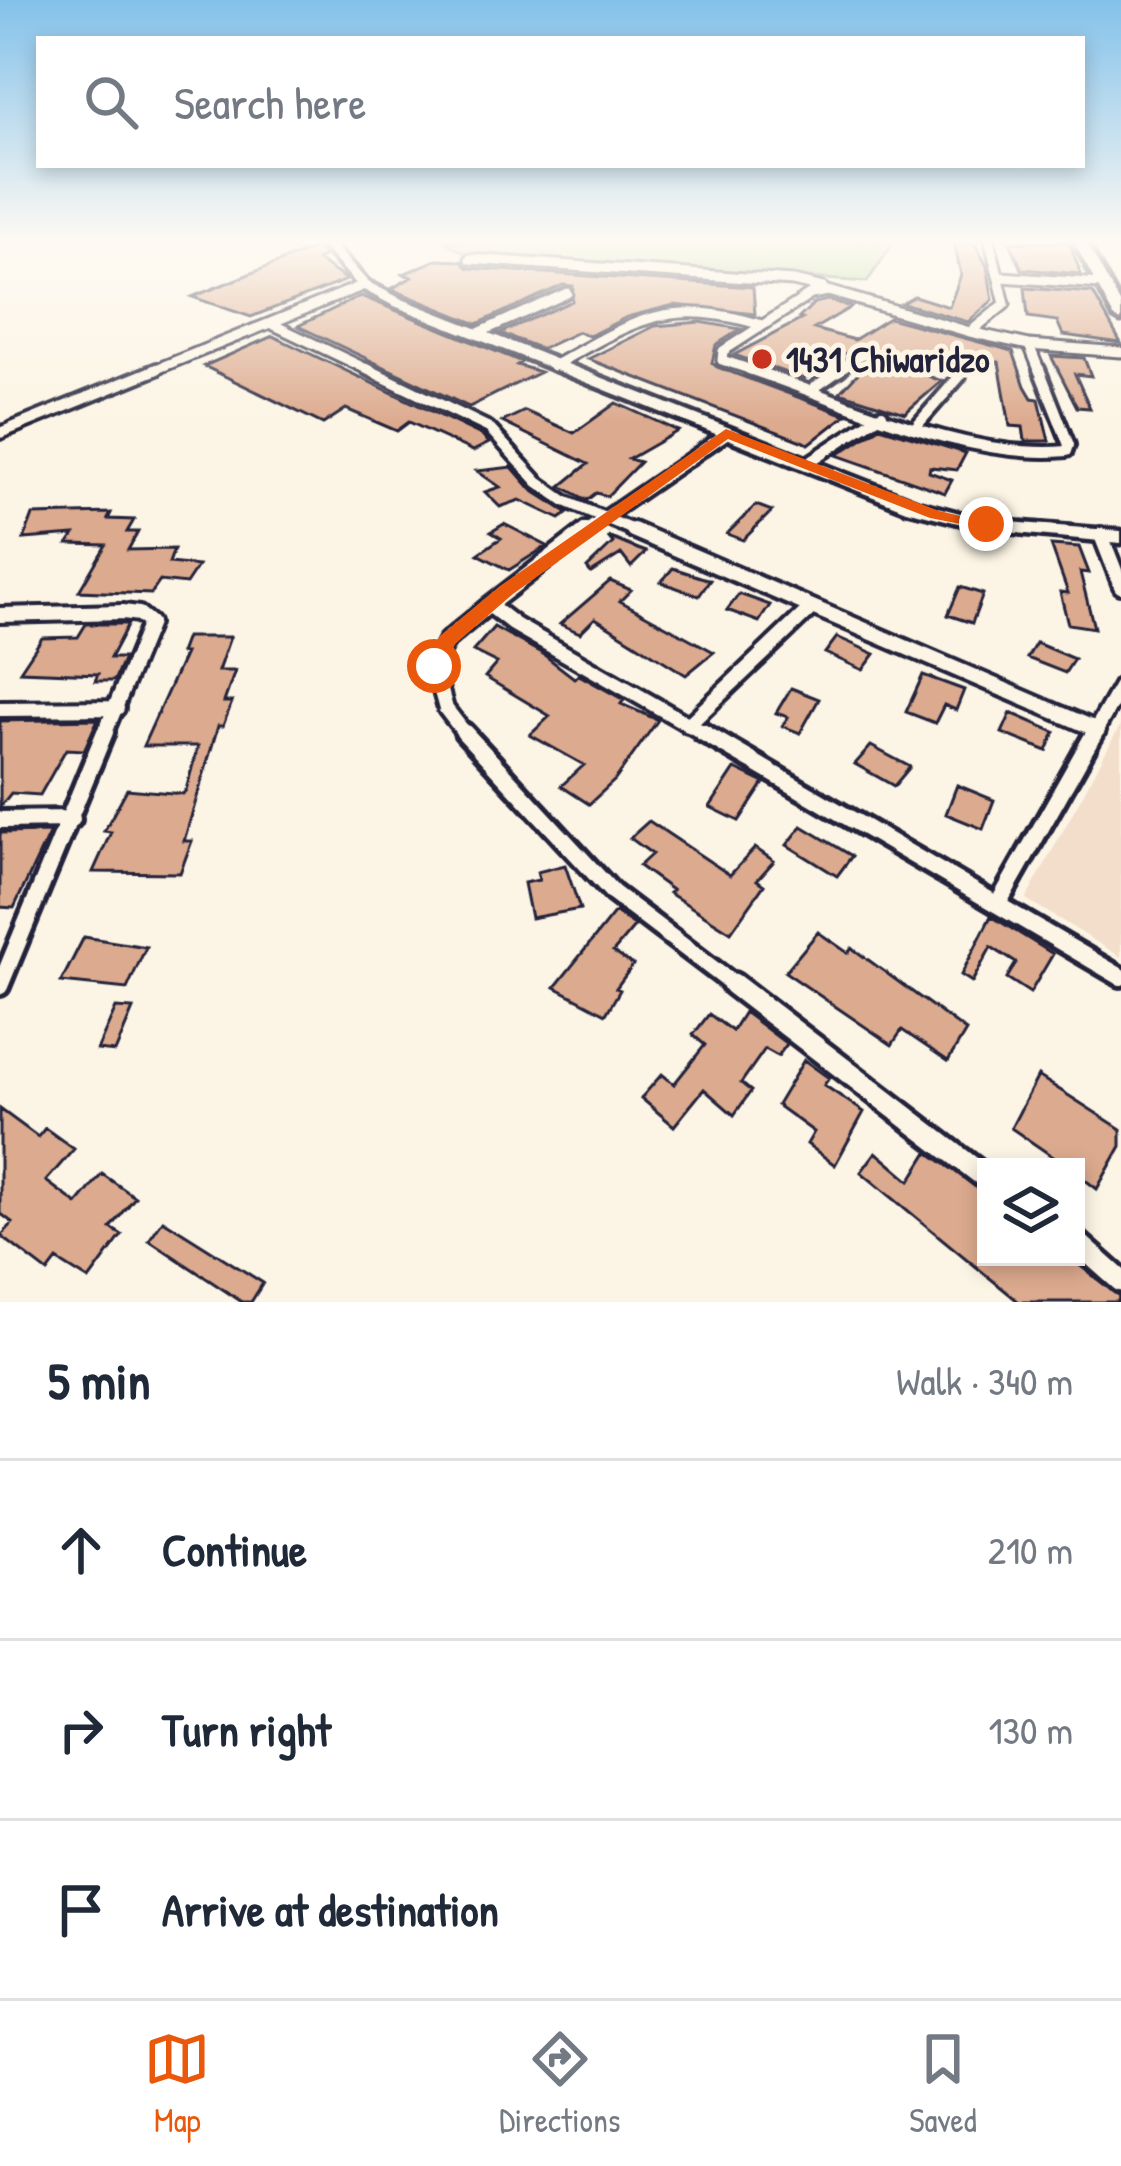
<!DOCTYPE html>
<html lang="en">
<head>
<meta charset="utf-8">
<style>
  body { margin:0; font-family:"Patrick Hand",sans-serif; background:#f2f2f3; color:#1f2937 }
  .controls { position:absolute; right:36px; bottom:36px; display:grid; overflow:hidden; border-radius:0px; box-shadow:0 6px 18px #0003 }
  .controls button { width:108px; height:108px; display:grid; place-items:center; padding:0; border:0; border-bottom:3px solid #e0e1e3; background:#fff; color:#1f2937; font:60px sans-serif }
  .stop { position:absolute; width:36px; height:36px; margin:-27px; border:9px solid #ea580c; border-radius:50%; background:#fff }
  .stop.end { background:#ea580c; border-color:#fff; box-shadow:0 3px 12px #0008 }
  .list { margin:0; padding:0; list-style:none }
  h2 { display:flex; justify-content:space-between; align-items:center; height:156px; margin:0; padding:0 48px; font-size:51px }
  h2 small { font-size:39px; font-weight:400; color:#747a83 }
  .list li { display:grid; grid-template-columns:78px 1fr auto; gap:36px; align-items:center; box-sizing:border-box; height:180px; padding:0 48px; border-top:3px solid #e0e1e3 }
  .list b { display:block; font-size:45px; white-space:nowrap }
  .list em { font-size:39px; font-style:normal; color:#747a83 }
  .icon { flex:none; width:66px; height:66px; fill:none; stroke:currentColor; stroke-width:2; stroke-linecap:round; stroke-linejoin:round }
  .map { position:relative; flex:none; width:1121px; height:1302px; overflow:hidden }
  .search { position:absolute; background:#fff; box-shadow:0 6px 18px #0003; left:36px; right:36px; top:36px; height:132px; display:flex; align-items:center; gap:30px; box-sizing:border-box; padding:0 42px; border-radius:0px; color:#747a83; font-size:45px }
  .sheet { height:696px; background:#fff }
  nav { display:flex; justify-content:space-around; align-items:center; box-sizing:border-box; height:168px; border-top:3px solid #e0e1e3; background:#fff; font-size:33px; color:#747a83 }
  nav a { display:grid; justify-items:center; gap:6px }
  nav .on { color:#ea580c }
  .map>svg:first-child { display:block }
  .built { fill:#f2decb }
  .green { fill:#add794; stroke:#687c68; stroke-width:3 }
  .building { fill:#dcaa8e; stroke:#22223b; stroke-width:3 }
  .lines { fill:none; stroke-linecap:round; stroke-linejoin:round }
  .street-far4-casing { stroke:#22223b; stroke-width:15 }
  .street-far3-casing { stroke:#22223b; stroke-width:18 }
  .street-far2-casing { stroke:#22223b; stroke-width:22 }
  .street-far1-casing { stroke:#22223b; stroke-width:26 }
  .street-casing { stroke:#22223b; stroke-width:30 }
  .secondary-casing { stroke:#22223b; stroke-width:9 }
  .street-far4 { stroke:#fcf5e5; stroke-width:9 }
  .street-far3 { stroke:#fcf5e5; stroke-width:10 }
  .street-far2 { stroke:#fcf5e5; stroke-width:14 }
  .street-far1 { stroke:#fcf5e5; stroke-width:16 }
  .street { stroke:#fcf5e5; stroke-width:21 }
  .secondary { fill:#fcf5e5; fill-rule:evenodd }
  .route { fill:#ea580c }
  .poi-dot { fill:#c8321e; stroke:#fcf5e5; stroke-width:4.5 }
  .labels { text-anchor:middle; stroke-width:10; stroke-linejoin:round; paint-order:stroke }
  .far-poi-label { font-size:36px; font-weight:bold; fill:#22223b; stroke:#fcf5e5; text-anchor:start }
</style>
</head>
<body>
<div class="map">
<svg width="1121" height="1302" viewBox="0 0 1121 1302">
  <rect width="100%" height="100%" fill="#fcf5e5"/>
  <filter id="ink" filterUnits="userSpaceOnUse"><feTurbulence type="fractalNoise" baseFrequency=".00833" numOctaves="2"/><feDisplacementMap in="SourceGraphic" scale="24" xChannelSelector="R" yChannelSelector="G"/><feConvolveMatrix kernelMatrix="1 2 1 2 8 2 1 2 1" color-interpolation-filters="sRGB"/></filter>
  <g filter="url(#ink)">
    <!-- built -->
    <path class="built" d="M 1121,724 L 1121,957 L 1026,899 Z"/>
    <!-- green -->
    <path class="green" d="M 446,242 L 894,242 L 867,282 L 466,254 Z"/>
    <!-- building -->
    <path class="building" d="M 954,242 L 975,244 L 987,266 L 993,300 L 968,322 L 902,303 L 914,296 L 949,307 L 961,275 Z
      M 1010,242 L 1069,242 L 1081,274 L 1022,269 Z
      M 317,247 L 325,256 L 317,260 L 347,280 L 251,317 L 192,297 Z
      M 436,260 L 461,261 L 469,268 L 753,287 L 755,314 L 674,305 L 627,317 L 589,336 L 578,332 L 541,349 L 500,333 L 572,301 L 573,286 L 563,285 L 477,324 L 391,289 L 412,277 L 403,274 Z
      M 1025,288 L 1093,293 L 1121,343 L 1063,335 L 1057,321 L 1028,317 Z
      M 361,296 L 522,362 L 517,365 L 540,372 L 469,407 L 298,326 Z
      M 828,300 L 851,307 L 814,329 L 854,340 L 889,318 L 1013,351 L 1025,386 L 1032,398 L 1039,399 L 1049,441 L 1025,441 L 1023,427 L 1010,426 L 999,362 L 903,367 L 942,381 L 905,413 L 840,392 L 860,371 L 856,369 L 874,356 L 870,343 L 830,360 L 804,379 L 734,355 L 802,319 L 799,318 L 814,303 Z
      M 700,322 L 741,329 L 716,345 L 712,363 L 717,367 L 846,415 L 809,444 L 588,359 L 655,326 Z
      M 273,336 L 483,436 L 489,443 L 473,451 L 409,422 L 397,431 L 346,409 L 323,424 L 204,366 Z
      M 1051,356 L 1084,358 L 1091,376 L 1075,374 L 1090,408 L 1077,407 Z
      M 616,403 L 678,431 L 629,459 L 640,462 L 607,496 L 596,493 L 587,500 L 561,486 L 588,464 L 502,422 L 525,411 L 574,433 Z
      M 880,427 L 966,453 L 957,470 L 930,467 L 929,472 L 952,480 L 945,493 L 837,455 Z
      M 512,467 L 532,490 L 568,513 L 560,519 L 520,500 L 500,507 L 485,492 L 500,487 L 477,471 Z
      M 756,505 L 772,511 L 743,540 L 727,534 Z
      M 111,513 L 108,519 L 134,520 L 127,532 L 138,532 L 128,550 L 174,549 L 169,563 L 198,566 L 186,584 L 160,581 L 151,594 L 79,591 L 106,545 L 68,544 L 74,535 L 24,539 L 33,515 Z
      M 504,524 L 514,529 L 547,546 L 509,570 L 478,554 L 501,538 L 491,532 Z
      M 608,537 L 632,547 L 646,552 L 631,567 L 621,554 L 591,573 L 587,568 L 613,543 Z
      M 1051,545 L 1079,547 L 1089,573 L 1080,572 L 1094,628 L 1068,624 L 1060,592 L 1068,593 Z
      M 673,568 L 710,580 L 699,596 L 661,582 Z
      M 610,581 L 631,590 L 620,601 L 714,652 L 686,675 L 595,618 L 580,633 L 560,624 Z
      M 960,587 L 983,594 L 972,623 L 948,615 Z
      M 739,594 L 770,605 L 759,622 L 727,610 Z
      M 86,624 L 128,624 L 110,658 L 124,658 L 114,681 L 95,681 L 98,674 L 20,671 L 42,638 L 78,637 Z
      M 494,627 L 543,654 L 574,678 L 579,675 L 624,700 L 621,704 L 658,720 L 615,780 L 589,804 L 561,786 L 584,765 L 530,735 L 550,716 L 485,677 L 497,663 L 473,651 Z
      M 186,637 L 230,637 L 218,671 L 235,671 L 224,702 L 232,702 L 223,726 L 218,726 L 184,841 L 192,841 L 180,873 L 93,872 L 111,832 L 104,831 L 127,789 L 183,794 L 186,790 L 198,746 L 143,746 L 185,653 L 180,653 Z
      M 837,637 L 875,654 L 863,670 L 825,653 Z
      M 1036,643 L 1074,659 L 1065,673 L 1027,658 Z
      M 923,675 L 964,690 L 956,710 L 944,705 L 935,723 L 906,712 Z
      M 791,688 L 819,699 L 800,733 L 782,726 L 788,717 L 776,713 Z
      M 1011,713 L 1055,732 L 1047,751 L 1002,733 Z
      M 98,719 L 84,750 L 66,749 L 40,795 L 11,793 L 0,807 L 0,721 Z
      M 871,746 L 910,767 L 894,786 L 855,764 Z
      M 735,769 L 764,783 L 739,821 L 710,807 Z
      M 957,785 L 994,800 L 983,829 L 946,814 Z
      M 649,821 L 730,875 L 755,848 L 774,861 L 757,880 L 764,885 L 731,932 L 669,893 L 672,890 L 639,866 L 652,854 L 630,838 Z
      M 802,826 L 852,856 L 837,876 L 787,845 Z
      M 50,832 L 14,908 L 0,907 L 0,833 Z
      M 565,865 L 580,909 L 531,918 L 524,883 L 539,880 L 537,872 Z
      M 615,912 L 635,926 L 613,952 L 633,965 L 616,988 L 620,990 L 606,1014 L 555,987 Z
      M 991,916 L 1053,954 L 1030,993 L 1007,978 L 1016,963 L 991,947 L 972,982 L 961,975 Z
      M 818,932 L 848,953 L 852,948 L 966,1031 L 948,1061 L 902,1030 L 892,1045 L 785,972 Z
      M 84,937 L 146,947 L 127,989 L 61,982 Z
      M 116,1008 L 133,1009 L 115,1052 L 97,1050 Z
      M 744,1012 L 787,1044 L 778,1056 L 765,1049 L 741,1083 L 751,1091 L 734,1115 L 704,1089 L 674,1126 L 641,1098 L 662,1074 L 674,1084 L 705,1045 L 693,1035 L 709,1014 L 732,1031 Z
      M 804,1060 L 829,1078 L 824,1085 L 864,1112 L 835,1165 L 807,1144 L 814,1132 L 777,1105 Z
      M 1038,1076 L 1121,1129 L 1121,1146 L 1097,1189 L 1076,1173 L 1076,1167 L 1068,1167 L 1011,1128 Z
      M 0,1109 L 38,1137 L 45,1128 L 74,1149 L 46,1181 L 77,1204 L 102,1174 L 135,1197 L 111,1228 L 122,1235 L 89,1280 L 57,1260 L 48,1272 L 1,1236 L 13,1223 L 0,1213 Z
      M 876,1152 L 910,1181 L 928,1152 L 986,1193 L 986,1257 L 1069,1257 L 1119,1296 L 1118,1302 L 1019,1302 L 861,1172 Z
      M 163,1220 L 263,1283 L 251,1302 L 242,1302 L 149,1240 Z"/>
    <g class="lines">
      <!-- street-far4 casing -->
      <g class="street-far4-casing">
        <path id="street-far4" d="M 470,259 L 793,281 L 823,288
          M 1002,277 L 1101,284
          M 272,324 L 373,372
          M 970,332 L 1029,345
          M 476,334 L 567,293
          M 553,366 C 635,320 667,297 762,325
          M 149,372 L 364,285
          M 758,372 L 722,360 L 723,351 L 811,294 L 828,291 L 970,332 L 1005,304 L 990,242
          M 836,372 L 867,351
          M 1040,372 L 1029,345 L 1121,352"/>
      </g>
      <!-- street-far3 casing -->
      <g class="street-far3-casing">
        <path id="street-far3" d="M 367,369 L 489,428 L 538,482 L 565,501 L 640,533
          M 749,369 C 847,402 964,460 1067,451 L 1069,445 L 1039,369
          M 811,390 L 841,369
          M 918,424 L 960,376
          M 0,433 L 157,369
          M 806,464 L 882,414
          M 582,533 L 726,434"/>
      </g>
      <!-- street-far2 casing -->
      <g class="street-far2-casing">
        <path id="street-far2" d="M 586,530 L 489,605 L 515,625 L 707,735
          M 633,530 L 1098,730
          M 1101,535 L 1121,586
          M 0,615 L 123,612 L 139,614 L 150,623 L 104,735
          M 0,709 L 117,708
          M 688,725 L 811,608
          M 466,735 L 446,709 L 434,666 L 447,640 L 489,605
          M 1093,735 L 1121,686"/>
      </g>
      <!-- street-far1 casing -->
      <g class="street-far1-casing">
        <path id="street-far1" d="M 464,732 L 613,893 L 737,987
          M 702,732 L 1121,977
          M 0,820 L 72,819
          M 999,902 L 1095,732
          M 0,986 L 105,732"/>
      </g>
      <!-- street casing -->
      <g class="street-casing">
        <path id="street" d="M 733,984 L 986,1178
          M 1076,1241 L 1121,1281"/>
      </g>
      <!-- secondary casing -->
      <g class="secondary-casing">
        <path id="secondary" d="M 319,242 L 332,242 L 368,282 L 402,299 L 918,502 L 986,520 L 1121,531 L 1121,543 L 986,530 L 906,510 L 392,305 L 360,288 Z
          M 1074,242 L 1086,242 L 1121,305 L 1121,321 L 1114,317 Z"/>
      </g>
      <!-- street-far4 -->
      <use href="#street-far4" class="street-far4"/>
      <!-- street-far3 -->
      <use href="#street-far3" class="street-far3"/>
      <!-- street-far2 -->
      <use href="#street-far2" class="street-far2"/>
      <!-- street-far1 -->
      <use href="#street-far1" class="street-far1"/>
      <!-- street -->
      <use href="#street" class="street"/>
      <!-- secondary -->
      <use href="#secondary" class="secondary"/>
    </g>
  </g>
  <!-- sky -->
  <linearGradient id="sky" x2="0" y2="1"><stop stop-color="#83c1ea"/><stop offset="0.57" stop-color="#fefaf3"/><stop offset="1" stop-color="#fefaf3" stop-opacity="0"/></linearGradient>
  <rect width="1121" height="424" fill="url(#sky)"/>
  <!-- route -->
  <path class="route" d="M 726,429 L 939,511 L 995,524 L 986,529 L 930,518 L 728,439 L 513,594 L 455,644 L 441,671 L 427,671 L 424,666 L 440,636 L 500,586 Z"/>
  <!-- markers -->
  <circle class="poi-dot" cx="762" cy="359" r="12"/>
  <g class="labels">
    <!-- far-poi labels -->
    <g class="far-poi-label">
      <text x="786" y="372">1431 Chiwaridzo</text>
    </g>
  </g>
</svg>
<div class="controls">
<button><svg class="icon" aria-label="layers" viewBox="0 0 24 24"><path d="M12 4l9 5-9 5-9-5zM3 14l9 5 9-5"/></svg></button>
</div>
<div class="stop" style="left:434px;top:666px"></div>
<div class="stop end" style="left:986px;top:524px"></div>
<div class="search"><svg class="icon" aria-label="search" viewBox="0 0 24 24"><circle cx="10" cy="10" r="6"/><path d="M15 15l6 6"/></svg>Search here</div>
</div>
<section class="sheet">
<h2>5 min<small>Walk · 340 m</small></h2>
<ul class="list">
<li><svg class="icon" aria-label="ahead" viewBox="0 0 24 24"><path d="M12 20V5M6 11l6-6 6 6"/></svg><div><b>Continue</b></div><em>210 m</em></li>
<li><svg class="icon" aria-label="right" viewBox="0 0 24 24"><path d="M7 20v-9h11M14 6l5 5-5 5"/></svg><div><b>Turn right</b></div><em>130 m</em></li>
<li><svg class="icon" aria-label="arrive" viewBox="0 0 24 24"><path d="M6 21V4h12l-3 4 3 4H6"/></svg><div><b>Arrive at destination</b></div></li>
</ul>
</section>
<nav>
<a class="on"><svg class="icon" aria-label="map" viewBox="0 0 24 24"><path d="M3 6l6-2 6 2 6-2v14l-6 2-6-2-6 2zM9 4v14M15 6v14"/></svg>Map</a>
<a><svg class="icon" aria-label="directions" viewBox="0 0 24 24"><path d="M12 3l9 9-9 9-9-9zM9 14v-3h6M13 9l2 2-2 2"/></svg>Directions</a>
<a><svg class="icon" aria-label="saved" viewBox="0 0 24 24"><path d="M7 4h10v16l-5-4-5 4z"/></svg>Saved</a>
</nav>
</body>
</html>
